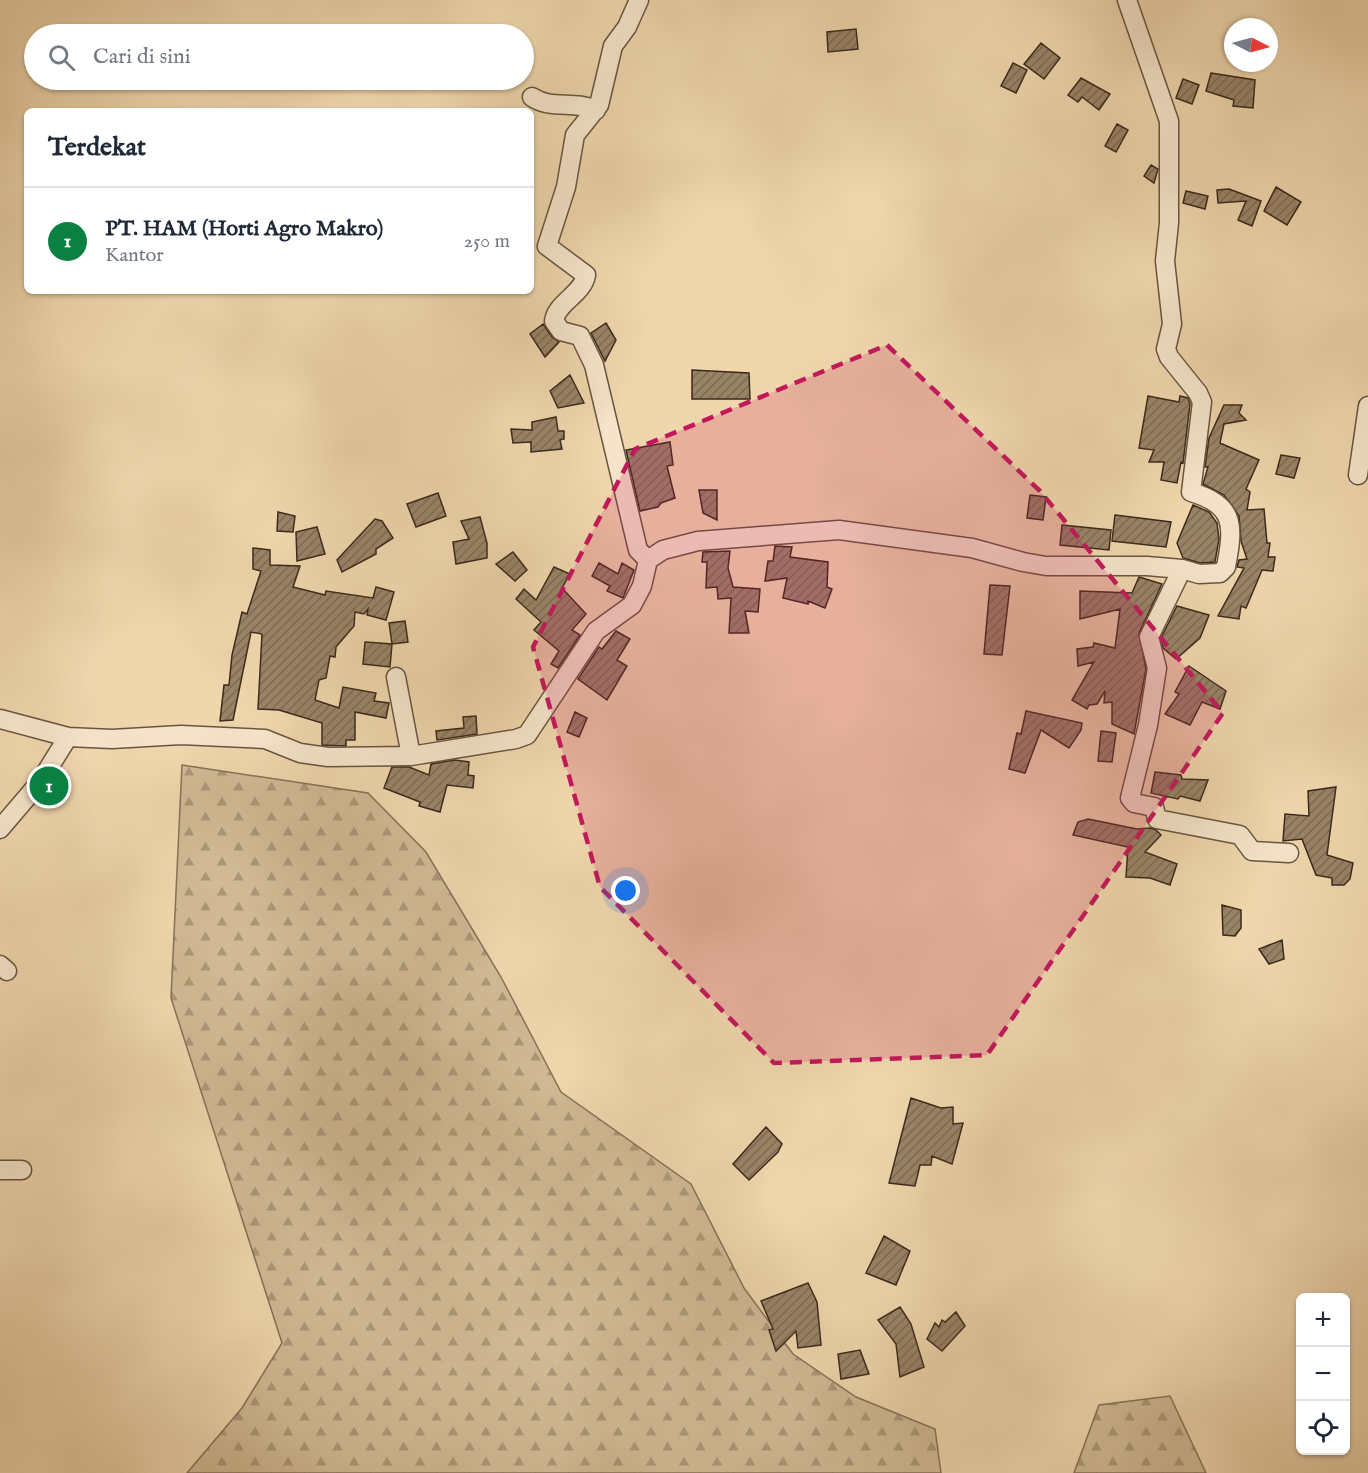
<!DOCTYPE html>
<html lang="id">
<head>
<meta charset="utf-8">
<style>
  body { margin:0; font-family:"IM FELL English",serif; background:#f2f2f3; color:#1f2937 }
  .controls { position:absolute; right:18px; bottom:18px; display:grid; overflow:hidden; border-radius:9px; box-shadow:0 2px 4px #0004 }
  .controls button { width:54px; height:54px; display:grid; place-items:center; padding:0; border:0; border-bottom:2px solid #e0e1e3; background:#fff; color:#1f2937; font:30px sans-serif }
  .compass { position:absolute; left:1224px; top:18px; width:54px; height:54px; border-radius:50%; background:#fff; box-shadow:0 2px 4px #0004; rotate:96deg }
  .you { position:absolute; left:626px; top:891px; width:21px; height:21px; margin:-15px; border:4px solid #fff; border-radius:50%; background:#1a73e8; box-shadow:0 0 0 9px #1a73e833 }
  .badge { display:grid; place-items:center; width:39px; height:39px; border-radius:50%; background:#0b8043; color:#fff; font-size:20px; font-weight:700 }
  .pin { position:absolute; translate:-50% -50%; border:3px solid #fff; box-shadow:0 2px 6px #0006 }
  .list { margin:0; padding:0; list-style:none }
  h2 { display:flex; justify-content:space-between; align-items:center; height:78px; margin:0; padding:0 24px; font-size:26px }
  h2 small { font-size:20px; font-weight:400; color:#747a83 }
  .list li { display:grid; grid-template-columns:39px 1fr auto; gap:18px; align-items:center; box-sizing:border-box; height:108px; padding:0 24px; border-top:2px solid #e0e1e3 }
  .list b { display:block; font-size:22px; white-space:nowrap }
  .list p { margin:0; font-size:20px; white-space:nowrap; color:#747a83 }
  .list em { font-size:20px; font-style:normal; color:#747a83 }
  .icon { flex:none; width:33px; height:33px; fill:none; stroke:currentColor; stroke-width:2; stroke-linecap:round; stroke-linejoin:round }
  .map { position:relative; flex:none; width:1368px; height:1473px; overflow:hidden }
  .search { position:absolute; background:#fff; box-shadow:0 2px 4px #0004; left:24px; top:24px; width:510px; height:66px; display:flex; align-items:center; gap:15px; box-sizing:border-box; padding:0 21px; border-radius:33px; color:#747a83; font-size:22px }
  .panel { position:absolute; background:#fff; box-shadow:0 2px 4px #0004; left:24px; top:108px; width:510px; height:186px; border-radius:9px }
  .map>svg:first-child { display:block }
  .forest { fill:url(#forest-firs); stroke:#867258; stroke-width:1.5 }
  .building { fill:url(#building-hatch); stroke:#3b2a1b; stroke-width:1.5 }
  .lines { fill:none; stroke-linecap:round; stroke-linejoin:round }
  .minor-casing { stroke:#685540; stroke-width:21 }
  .minor { stroke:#f5e4ca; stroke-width:18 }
  .marked { fill:#c2185b; fill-opacity:0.2; stroke:#c2185b; stroke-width:4.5; stroke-dasharray:12 8; stroke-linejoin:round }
</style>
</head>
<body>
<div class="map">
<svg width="1368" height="1473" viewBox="0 0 1368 1473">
  <defs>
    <pattern id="forest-firs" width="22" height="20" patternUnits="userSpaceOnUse" patternTransform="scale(1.5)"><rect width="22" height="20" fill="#d0b994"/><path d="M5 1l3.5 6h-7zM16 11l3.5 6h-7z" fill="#aa9778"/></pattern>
    <pattern id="building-hatch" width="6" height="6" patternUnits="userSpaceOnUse" patternTransform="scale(1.5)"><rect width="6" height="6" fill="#998367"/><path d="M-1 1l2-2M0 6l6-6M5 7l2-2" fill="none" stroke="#7e6b54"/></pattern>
  </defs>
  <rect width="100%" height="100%" fill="#efd6ad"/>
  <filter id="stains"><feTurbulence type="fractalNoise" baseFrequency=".00333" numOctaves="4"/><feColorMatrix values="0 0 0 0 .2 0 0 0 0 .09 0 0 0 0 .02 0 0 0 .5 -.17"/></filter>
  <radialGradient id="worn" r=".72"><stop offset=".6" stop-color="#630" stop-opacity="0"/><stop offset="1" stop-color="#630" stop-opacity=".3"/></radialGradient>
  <!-- forest -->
  <path class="forest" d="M 182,765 L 368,793 L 426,852 L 501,977 L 561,1092 L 691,1184 L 744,1288 L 793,1354 L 856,1397 L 935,1429 L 941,1473 L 187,1473 L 242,1408 L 282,1343 L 171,998 Z
    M 1170,1396 L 1206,1473 L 1074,1473 L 1099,1405 Z"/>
  <!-- building -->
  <path class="building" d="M 856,29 L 858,49 L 828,52 L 827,32 Z
    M 1041,43 L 1060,58 L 1044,79 L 1024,64 Z
    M 1013,63 L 1027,70 L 1016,93 L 1001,86 Z
    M 1211,73 L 1255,80 L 1253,108 L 1233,106 L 1234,100 L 1206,91 Z
    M 1081,78 L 1110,94 L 1099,110 L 1082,97 L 1078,102 L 1068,95 Z
    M 1183,79 L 1199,85 L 1192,104 L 1176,98 Z
    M 1117,124 L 1128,130 L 1116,152 L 1105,146 Z
    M 1151,165 L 1158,169 L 1154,183 L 1144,176 Z
    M 1276,187 L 1301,202 L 1287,225 L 1264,211 Z
    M 1229,189 L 1261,201 L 1252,226 L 1238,220 L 1246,201 L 1218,203 L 1217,190 Z
    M 1186,191 L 1208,196 L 1205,209 L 1183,203 Z
    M 606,323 L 616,340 L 605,361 L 591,333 Z
    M 543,324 L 552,337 L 559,342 L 545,357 L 530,334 Z
    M 692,370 L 749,373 L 750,399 L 692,399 Z
    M 570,375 L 584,403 L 558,408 L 550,391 Z
    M 1148,396 L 1179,402 L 1180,396 L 1188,398 L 1190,404 L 1183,463 L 1181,462 L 1177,483 L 1161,480 L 1164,462 L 1149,462 L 1154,450 L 1139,448 Z
    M 1224,405 L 1242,405 L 1239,413 L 1246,420 L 1224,424 L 1220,443 L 1259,460 L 1246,489 L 1250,492 L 1247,510 L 1264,509 L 1267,543 L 1270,543 L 1268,557 L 1275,557 L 1273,571 L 1262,570 L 1246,608 L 1241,606 L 1239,619 L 1218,616 L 1244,568 L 1237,567 L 1239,560 L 1247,559 L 1241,541 L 1239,516 L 1224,495 L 1203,484 L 1208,467 L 1205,467 L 1209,438 Z
    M 556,417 L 558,431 L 564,431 L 564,439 L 560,440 L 562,449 L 531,452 L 531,442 L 513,443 L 511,429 L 532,430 L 532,422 Z
    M 670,442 L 673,465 L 667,466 L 675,498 L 661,503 L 658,507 L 640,511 L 626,450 Z
    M 1281,455 L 1300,458 L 1294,478 L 1276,474 Z
    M 699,490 L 717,490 L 717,520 L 703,513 Z
    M 438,493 L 446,516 L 416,527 L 407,504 Z
    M 1030,495 L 1046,497 L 1043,520 L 1027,518 Z
    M 1193,505 L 1209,512 L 1217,523 L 1219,539 L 1215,562 L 1200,563 L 1183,558 L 1177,543 Z
    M 278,512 L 295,516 L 293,532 L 277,531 Z
    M 1115,515 L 1171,522 L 1166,547 L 1112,541 Z
    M 480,517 L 487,543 L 487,558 L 456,564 L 453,542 L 469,539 L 461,521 Z
    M 375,519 L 382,521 L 393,538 L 376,549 L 376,554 L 342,572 L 337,560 Z
    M 1062,525 L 1111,530 L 1109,550 L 1060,545 Z
    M 317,527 L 325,554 L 297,561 L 296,532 Z
    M 775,546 L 792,547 L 790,557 L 828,562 L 827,587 L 832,589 L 825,608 L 808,601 L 808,604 L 783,598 L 787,578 L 765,581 L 768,561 L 773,561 Z
    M 253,548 L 270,550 L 270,565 L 300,566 L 293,587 L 325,595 L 326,591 L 373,598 L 376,587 L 394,592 L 386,620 L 367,615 L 368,609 L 364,614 L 355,612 L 354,626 L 336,647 L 335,657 L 330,656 L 326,678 L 319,680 L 315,700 L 339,708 L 343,687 L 376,693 L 374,701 L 389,703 L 386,718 L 355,712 L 355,740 L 346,740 L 346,746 L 322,745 L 322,723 L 279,710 L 258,709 L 262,634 L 251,632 L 233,720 L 220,721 L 224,685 L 229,685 L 232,655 L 242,612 L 247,614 L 261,571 L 253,569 Z
    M 730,551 L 728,568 L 733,587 L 760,589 L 758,612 L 745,611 L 749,633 L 729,633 L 731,598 L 718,599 L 717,587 L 706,588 L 707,562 L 702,562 L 703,552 Z
    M 513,552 L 527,570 L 515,581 L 496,564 Z
    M 599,563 L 618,574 L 622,563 L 634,570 L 623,598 L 607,591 L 610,586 L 592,576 Z
    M 554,567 L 570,574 L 562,588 L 586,614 L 572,630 L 580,635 L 558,668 L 551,664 L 559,651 L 534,630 L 541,622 L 516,599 L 524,589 L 536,600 Z
    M 1139,577 L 1162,584 L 1139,633 L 1146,669 L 1134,734 L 1112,724 L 1112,702 L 1104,703 L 1105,691 L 1097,704 L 1089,705 L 1087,709 L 1072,700 L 1094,662 L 1078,666 L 1077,649 L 1093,647 L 1094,643 L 1115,648 L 1120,609 L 1080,619 L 1080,591 L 1132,593 Z
    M 990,585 L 1010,586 L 1002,655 L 984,654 Z
    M 1177,606 L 1209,615 L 1200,638 L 1176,659 L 1163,648 L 1161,638 Z
    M 405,621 L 408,642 L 392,644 L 389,623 Z
    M 616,631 L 630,639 L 617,660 L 627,666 L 607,700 L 578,679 L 599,647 L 602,649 Z
    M 365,642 L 392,644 L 390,667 L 363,664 Z
    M 1189,666 L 1226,691 L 1220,709 L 1202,702 L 1190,725 L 1165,714 L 1179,694 L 1175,692 Z
    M 1026,711 L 1082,723 L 1081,730 L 1069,748 L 1041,730 L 1025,773 L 1009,769 L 1017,733 L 1021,734 Z
    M 575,712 L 587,718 L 579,737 L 567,732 Z
    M 476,716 L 477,734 L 437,740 L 436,731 L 464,728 L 463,717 Z
    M 1101,731 L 1116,733 L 1112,762 L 1098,761 Z
    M 455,760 L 469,762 L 468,775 L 474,776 L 473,788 L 447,785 L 440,812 L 419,806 L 420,802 L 384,788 L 392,767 L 409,767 L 429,775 L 431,764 Z
    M 1155,772 L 1181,775 L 1182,779 L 1208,780 L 1200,801 L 1180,796 L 1178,799 L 1151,793 Z
    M 1336,787 L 1327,855 L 1353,863 L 1350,879 L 1344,885 L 1332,885 L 1332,878 L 1316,875 L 1302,839 L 1283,841 L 1285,814 L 1309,816 L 1308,791 Z
    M 1088,819 L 1137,829 L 1150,828 L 1156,830 L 1161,835 L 1145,852 L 1177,864 L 1170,885 L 1150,878 L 1126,877 L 1128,847 L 1073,835 L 1078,822 Z
    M 1222,905 L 1241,910 L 1241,928 L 1235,936 L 1223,935 Z
    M 1282,940 L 1284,959 L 1269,964 L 1259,949 Z
    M 911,1098 L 941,1108 L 953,1107 L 953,1124 L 963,1123 L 952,1164 L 932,1156 L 931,1165 L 920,1165 L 915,1186 L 889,1183 Z
    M 766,1127 L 782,1144 L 778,1152 L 749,1180 L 733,1164 Z
    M 884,1236 L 910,1251 L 896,1285 L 866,1273 Z
    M 808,1283 L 817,1302 L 821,1345 L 798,1348 L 796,1331 L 776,1351 L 769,1330 L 773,1329 L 761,1301 Z
    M 900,1307 L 911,1324 L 924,1367 L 900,1377 L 896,1344 L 878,1320 Z
    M 956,1312 L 965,1326 L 942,1351 L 927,1339 L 935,1323 L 939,1327 L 942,1320 L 945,1322 Z
    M 860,1350 L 869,1374 L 841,1379 L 838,1354 Z"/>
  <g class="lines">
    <!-- minor casing -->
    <g class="minor-casing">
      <path id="minor" d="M 639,0 L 627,27 L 613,46 L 599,105 L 575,135 L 566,187 L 547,246 L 586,275 C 583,294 556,303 554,321 L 561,331 L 580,336 L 594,365 L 638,550 L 648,560
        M 532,97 C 551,110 574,100 596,110
        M 1358,475 L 1368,406
        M 1182,569 L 1149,637 L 1157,668 L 1148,725 L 1130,798 L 1134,803 L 1154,807 L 1157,819 L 1240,835 L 1252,851 L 1289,853
        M 396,677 L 411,756
        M 0,719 L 68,737 L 112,739 L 181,735 L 265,739 L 300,753 L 328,757 L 411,756 L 516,739 L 527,735 L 596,631 L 632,605 L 642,586 L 648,560 L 663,550 L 698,541 L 839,530 L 972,548 L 1023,562 L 1046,566 L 1147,566 L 1182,569 L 1199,574 L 1220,573 L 1226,567 C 1234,525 1235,505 1191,492 L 1202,402 L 1198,393 L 1169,357 L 1166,349 L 1172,324 L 1165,261 L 1169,223 L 1169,121 L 1127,0
        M 0,829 L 40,782 L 68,737
        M 0,965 L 7,971
        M 0,1170 L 22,1170"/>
    </g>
    <!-- minor -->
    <use href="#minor" class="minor"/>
  </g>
  <!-- marked area -->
  <path class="marked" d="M 887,345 L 1040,491 L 1223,713 L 987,1055 L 774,1063 L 600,887 L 533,647 L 635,449 Z"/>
  <rect width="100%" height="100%" filter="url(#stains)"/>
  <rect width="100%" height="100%" fill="url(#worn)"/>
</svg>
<div class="controls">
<button>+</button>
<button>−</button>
<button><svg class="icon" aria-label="locate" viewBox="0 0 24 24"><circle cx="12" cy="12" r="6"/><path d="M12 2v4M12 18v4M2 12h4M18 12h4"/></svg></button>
</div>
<svg class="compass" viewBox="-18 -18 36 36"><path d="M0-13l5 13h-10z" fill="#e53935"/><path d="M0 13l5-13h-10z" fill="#747a83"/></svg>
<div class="you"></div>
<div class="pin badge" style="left:49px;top:786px">1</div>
<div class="search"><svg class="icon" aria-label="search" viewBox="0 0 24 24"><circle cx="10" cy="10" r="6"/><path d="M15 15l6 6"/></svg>Cari di sini</div>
<section class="panel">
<h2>Terdekat<small></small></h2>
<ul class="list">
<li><span class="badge">1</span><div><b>PT. HAM (Horti Agro Makro)</b><p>Kantor</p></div><em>250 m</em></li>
</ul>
</section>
</div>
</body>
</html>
